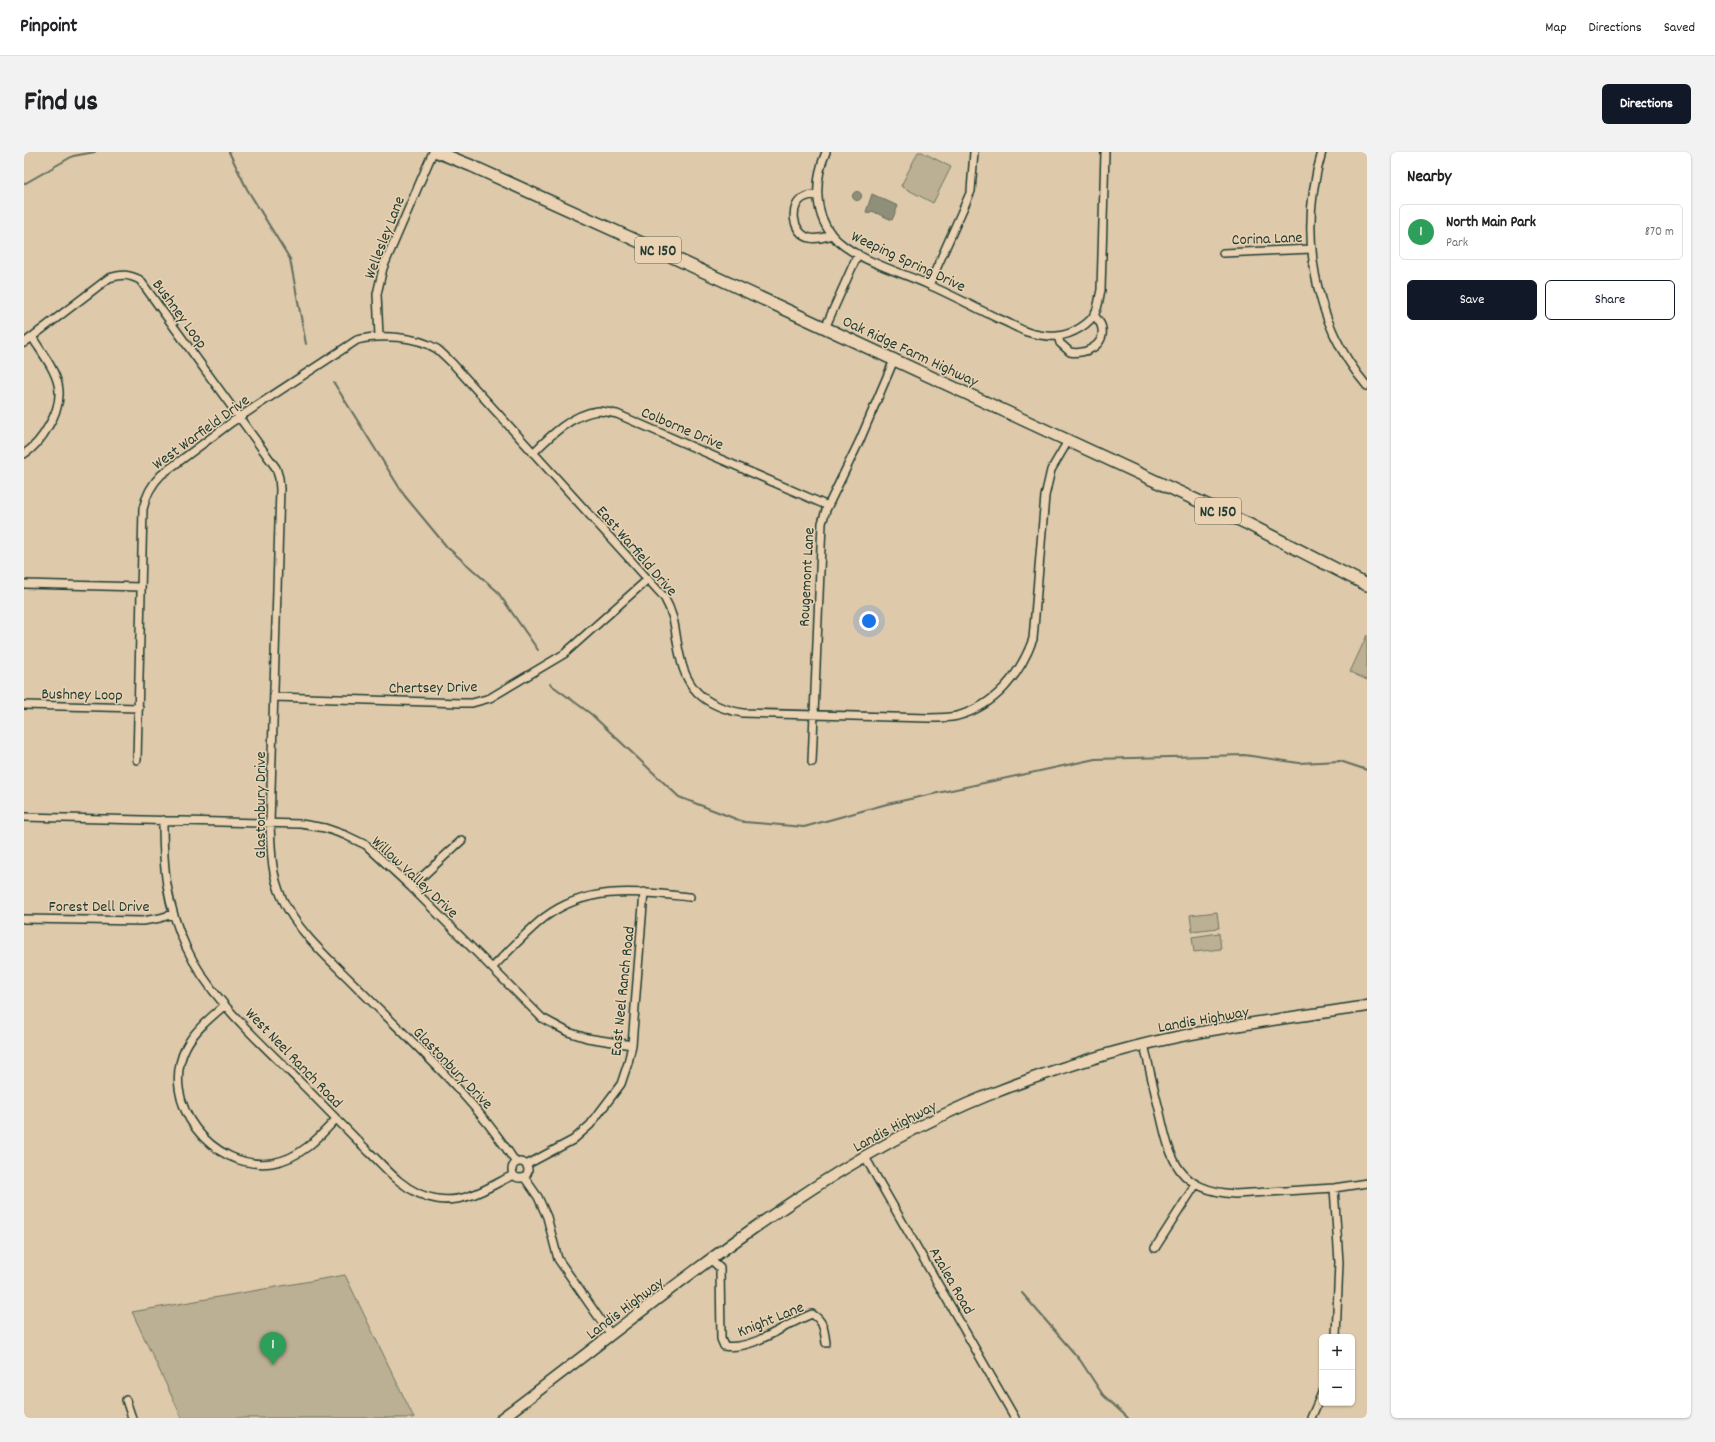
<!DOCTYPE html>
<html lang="en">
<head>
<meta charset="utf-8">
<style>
  body { margin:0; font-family:Dekko,sans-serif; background:#f2f2f2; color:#202124 }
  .controls { position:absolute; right:12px; bottom:12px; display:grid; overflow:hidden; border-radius:6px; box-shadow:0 1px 3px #0004 }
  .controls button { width:36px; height:36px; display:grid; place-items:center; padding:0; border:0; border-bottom:1px solid #e0e0e0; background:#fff; color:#202124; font:20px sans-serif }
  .you { position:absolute; left:845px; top:469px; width:14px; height:14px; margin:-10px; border:3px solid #fff; border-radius:50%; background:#1a73e8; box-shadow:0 0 0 6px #1a73e833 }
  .badge { display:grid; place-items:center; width:26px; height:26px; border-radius:50%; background:#111827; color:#fff; font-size:13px; font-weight:700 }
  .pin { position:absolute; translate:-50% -33px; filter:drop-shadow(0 1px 2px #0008) }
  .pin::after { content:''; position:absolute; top:21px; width:14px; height:12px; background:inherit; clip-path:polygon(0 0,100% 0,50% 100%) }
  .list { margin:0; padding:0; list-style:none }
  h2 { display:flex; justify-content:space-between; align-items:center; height:52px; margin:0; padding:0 16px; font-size:17px }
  h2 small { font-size:13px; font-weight:400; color:#757577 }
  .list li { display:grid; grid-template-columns:26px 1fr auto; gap:12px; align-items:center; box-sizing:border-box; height:56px; margin:0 8px 8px; padding:0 8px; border:1px solid #e0e0e0; border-radius:6px }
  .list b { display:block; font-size:15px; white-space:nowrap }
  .list p { margin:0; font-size:13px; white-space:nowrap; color:#757577 }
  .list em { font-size:13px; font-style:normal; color:#757577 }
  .actions { display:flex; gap:8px; padding:12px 16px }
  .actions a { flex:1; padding:9px 0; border:1px solid #111827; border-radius:6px; text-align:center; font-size:14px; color:#111827 }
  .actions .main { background:#111827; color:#fff }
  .map { position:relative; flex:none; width:1343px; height:1266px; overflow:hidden; border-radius:6px }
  header { display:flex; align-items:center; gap:24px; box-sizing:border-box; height:56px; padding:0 20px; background:#fff; border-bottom:1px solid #e0e0e0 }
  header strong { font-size:19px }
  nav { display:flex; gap:22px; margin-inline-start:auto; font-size:14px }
  .intro { display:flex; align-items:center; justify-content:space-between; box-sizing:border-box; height:96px; padding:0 24px }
  h1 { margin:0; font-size:28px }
  .button { padding:10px 18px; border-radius:6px; background:#111827; color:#fff; font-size:14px; font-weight:700 }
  main { display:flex; gap:24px; padding:0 24px }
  aside { flex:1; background:#fff; border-radius:6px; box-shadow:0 1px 3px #0004 }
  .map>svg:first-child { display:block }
  .green { fill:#bbaf94; stroke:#6d7664 }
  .water { fill:#8f8f7a; stroke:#626e5e }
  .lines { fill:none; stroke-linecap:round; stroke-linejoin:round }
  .stream { stroke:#626e5e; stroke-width:2 }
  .minor-casing { stroke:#1f3d34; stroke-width:10 }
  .secondary-casing { stroke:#1f3d34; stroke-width:13 }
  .primary-casing { stroke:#1f3d34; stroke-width:14 }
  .minor { stroke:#ead2b2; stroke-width:7 }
  .secondary { stroke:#ead2b2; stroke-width:10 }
  .primary { stroke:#ead2b2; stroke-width:11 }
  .labels { text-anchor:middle; stroke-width:3; stroke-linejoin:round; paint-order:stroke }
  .shield { fill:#ead2b2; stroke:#5c6a5a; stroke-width:1 }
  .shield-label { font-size:15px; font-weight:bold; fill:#1f3d34 }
  .street-label { font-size:16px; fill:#1f3d34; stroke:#ead2b2 }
</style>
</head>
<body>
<header>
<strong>Pinpoint</strong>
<nav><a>Map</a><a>Directions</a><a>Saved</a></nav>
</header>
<div class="intro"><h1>Find us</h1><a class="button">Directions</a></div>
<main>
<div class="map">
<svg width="1343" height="1266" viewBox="0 0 1343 1266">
  <rect width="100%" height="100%" fill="#dec9aa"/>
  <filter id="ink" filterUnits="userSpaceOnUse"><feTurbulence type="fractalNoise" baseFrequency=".025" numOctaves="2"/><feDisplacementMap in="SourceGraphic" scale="8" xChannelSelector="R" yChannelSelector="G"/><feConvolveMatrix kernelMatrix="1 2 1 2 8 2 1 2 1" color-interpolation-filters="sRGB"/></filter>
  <g filter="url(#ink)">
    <!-- green -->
    <path class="green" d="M 894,0 L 898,0 L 927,15 L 909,51 L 877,34 Z
      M 1343,483 L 1343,528 L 1326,520 Z
      M 1193,760 L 1195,776 L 1168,779 L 1166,763 Z
      M 1195,781 L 1197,797 L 1170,800 L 1168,785 Z
      M 321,1123 L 390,1266 L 158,1266 L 108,1160 Z"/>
    <!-- water -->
    <path class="water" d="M828.5 44a4.5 4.5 0 1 1 9 0a4.5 4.5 0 1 1-9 0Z
      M 848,42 L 874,54 L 868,68 L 848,59 L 845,61 L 842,60 Z"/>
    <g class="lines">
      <!-- stream -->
      <path class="stream" d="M 205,0 L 223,37 L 266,107 L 282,192
        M 0,32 L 49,4 L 71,0
        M 310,231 L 380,343 L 423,395 L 473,439 L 514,498
        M 526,532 L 567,562 L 655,645 L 720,670 L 780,675 L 863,652 L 1071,607 L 1220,603 L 1275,611 L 1316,609 L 1343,618
        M 998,1141 L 1056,1208 L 1079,1243 L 1104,1266"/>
      <!-- minor casing -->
      <g class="minor-casing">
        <path id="minor" d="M 802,0 C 791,26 789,60 808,83 C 828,107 877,120 905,133 C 928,143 950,155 973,166 C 983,170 993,176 1003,180 C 1013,183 1023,185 1033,184 C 1047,183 1067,172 1072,159 C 1075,153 1075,145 1077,138 L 1081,0
          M 1298,0 C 1274,80 1289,170 1343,234
          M 794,43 C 790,43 785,43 781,45 C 764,52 768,82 786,86 C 794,88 800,85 808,83
          M 1199,101 L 1288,97
          M 905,133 L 947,39 L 950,0
          M 801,176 L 834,102
          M 355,184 L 353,142 L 359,116 L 409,0
          M 1034,184 L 1036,191 L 1046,200 C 1061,203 1084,193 1077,173 C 1075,169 1072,166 1070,162
          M 0,191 L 85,126 C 98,122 104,122 116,128 L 252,316 L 255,326 L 256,337 L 246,671 C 247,697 247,722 258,746 C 273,779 304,806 329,831 C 385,888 449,943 492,1011
          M 509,301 C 526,284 548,262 574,259 C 580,259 587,261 593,262 L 804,354
          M 0,302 C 11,295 18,286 24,275 C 48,237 29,218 8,185
          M 0,432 L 117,435
          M 251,545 L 437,551 L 448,551 L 466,546 L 540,502 L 624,427
          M 0,553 L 115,556
          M 113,608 L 119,357 C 122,343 127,333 137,323 L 208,270 L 333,188 C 356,182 392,184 413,197 C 418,201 424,207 429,212 L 640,445 C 653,468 650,480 656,504 C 663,540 684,555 719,561 L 905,566 C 914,566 924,566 933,564 C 971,554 996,523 1009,487 L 1021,344 L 1027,318 L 1044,289
          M 788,610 L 798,371 L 802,358 L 836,288 L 870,208
          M 0,665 L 277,672 L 301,676 L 321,683 L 342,693 L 387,735 L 518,866 L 544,880 L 563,886 L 608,893
          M 139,668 C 139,715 142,752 162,795 C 187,849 238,891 279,933 C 301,955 323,978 345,1000 C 355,1009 364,1020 375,1029 C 386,1038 399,1045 413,1047 C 441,1052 465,1035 489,1023
          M 387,735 L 438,688
          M 0,767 L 119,769 L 136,766 L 149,762
          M 468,816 C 485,799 502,780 521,765 C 565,732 615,740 666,745
          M 201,853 C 187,865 170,879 162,895 C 134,950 188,1019 248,1011 C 275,1007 295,986 312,967
          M 1120,892 C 1125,915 1130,938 1136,961 C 1147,1010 1154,1038 1211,1042 L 1310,1036 L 1343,1031
          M 841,1005 L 991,1266
          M488 1018a8 8 0 1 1 16 0a8 8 0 1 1-16 0Z
          M 502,1013 L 549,988 L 566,973 L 597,932 L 604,911 L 608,893 L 620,740
          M 500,1025 L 514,1045 L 523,1065 L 534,1107 L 587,1183
          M 1310,1036 L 1315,1110 L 1312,1185
          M 1131,1096 L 1172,1032
          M 687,1108 L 696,1116 L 697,1187 L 700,1194 C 729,1199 762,1171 788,1162 C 800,1169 800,1178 802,1191
          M 102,1248 L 108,1266
          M 1287,1266 L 1298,1241"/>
      </g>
      <!-- secondary casing -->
      <g class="secondary-casing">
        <path id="secondary" d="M 478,1266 C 631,1152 789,1013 967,942 C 1035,915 1106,893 1178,880 C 1233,869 1288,863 1343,854"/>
      </g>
      <!-- primary casing -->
      <g class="primary-casing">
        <path id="primary" d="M 413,0 L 448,14 L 631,97 L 1224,372 L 1343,433"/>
      </g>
      <!-- minor -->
      <use href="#minor" class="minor"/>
      <!-- secondary -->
      <use href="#secondary" class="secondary"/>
      <!-- primary -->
      <use href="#primary" class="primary"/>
    </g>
  </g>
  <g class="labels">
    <!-- shield labels -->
    <g class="shield">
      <rect x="611" y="85" width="46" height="26" rx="3"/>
      <rect x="1171" y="346" width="46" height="26" rx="3"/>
    </g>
    <g class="shield-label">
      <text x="634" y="103">NC 150</text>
      <text x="1194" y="364">NC 150</text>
    </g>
    <!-- street labels -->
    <g class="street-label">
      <text transform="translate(359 85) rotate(-69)" y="6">Wellesley Lane</text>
      <text transform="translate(1243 85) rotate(-2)" y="6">Corina Lane</text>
      <text transform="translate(885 108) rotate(25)" y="6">Weeping Spring Drive</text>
      <text transform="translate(157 161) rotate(54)" y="6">Bushney Loop</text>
      <text transform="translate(887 198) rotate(25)" y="6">Oak Ridge Farm Highway</text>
      <text transform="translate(659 275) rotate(23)" y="6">Colborne Drive</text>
      <text transform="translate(176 279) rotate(-36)" y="6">West Warfield Drive</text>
      <text transform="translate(614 398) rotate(49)" y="6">East Warfield Drive</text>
      <text transform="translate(781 425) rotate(-87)" y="6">Rougemont Lane</text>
      <text transform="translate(409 534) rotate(-1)" y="6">Chertsey Drive</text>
      <text transform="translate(58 541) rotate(1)" y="6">Bushney Loop</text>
      <text transform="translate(235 653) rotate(-90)" y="6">Glastonbury Drive</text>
      <text transform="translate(392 724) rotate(43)" y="6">Willow Valley Drive</text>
      <text x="75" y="759">Forest Dell Drive</text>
      <text transform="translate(597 839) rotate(-84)" y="6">East Neel Ranch Road</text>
      <text transform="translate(1179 866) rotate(-10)" y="6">Landis Highway</text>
      <text transform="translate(271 905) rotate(46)" y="6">West Neel Ranch Road</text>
      <text transform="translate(430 915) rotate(46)" y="6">Glastonbury Drive</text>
      <text transform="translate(870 973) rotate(-28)" y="6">Landis Highway</text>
      <text transform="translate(929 1128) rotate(60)" y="6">Azalea Road</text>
      <text transform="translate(600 1155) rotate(-37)" y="6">Landis Highway</text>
      <text transform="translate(746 1166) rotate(-22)" y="6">Knight Lane</text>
    </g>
  </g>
</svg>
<div class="controls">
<button>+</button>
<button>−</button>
</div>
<div class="you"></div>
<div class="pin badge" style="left:249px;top:1213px;background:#2e9e5b">1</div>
</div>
<aside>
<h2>Nearby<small></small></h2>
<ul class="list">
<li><span class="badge" style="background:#2e9e5b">1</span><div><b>North Main Park</b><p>Park</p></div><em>870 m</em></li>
</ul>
<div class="actions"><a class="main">Save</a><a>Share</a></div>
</aside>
</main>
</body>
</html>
